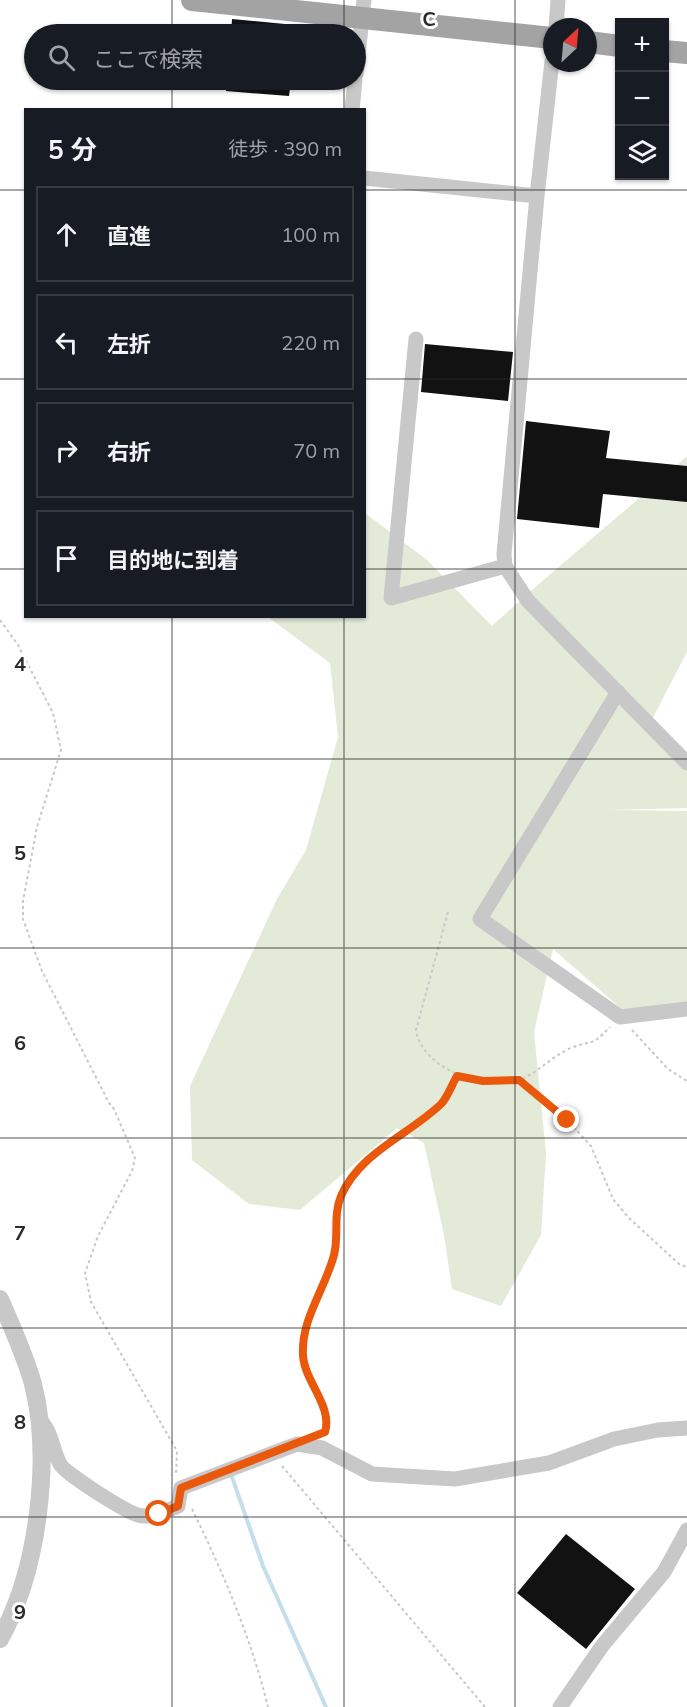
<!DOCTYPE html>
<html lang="ja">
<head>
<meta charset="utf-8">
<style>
  body { margin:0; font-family:Mulish,"Noto Sans JP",sans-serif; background:#242831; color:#f1f3f6 }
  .controls { position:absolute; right:18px; top:18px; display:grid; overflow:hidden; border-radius:0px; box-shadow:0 2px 4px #0004 }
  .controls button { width:54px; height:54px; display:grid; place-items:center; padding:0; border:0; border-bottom:2px solid #363941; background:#171b24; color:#f1f3f6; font:30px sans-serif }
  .compass { position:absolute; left:543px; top:18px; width:54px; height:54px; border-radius:50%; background:#171b24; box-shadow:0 2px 4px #0004; rotate:26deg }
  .stop { position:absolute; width:18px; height:18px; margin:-14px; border:4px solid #ea580c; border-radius:50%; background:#fff }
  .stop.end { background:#ea580c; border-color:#fff; box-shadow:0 2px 6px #0008 }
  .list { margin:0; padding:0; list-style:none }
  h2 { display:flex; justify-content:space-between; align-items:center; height:78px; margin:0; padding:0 24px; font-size:26px }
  h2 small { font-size:20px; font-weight:400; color:#9ea1a6 }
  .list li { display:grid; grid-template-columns:39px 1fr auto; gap:18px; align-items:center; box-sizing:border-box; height:96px; margin:0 12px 12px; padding:0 12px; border:2px solid #363941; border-radius:0px }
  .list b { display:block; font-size:22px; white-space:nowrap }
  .list em { font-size:20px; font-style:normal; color:#9ea1a6 }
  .icon { flex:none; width:33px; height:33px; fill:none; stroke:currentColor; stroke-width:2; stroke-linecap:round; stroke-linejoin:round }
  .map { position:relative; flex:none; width:687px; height:1707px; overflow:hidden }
  .search { position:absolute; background:#171b24; box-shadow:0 2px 4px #0004; left:24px; top:24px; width:342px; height:66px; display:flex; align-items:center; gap:15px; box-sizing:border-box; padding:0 21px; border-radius:33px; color:#9ea1a6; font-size:22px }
  .panel { position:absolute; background:#171b24; box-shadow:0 2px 4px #0004; left:24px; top:108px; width:342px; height:510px; border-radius:0px }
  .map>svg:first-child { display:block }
  .green { fill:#e3ead8 }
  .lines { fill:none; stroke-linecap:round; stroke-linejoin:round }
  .stream { stroke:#c4deea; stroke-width:4 }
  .building { fill:#121212 }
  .path { stroke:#c8c8c8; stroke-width:2; stroke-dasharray:3 3; stroke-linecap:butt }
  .minor { stroke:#c8c8c8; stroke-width:15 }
  .tertiary { stroke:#c8c8c8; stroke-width:18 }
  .primary { stroke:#a3a3a3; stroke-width:22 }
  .route { stroke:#ea580c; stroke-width:8 }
  .grid { fill:none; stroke:#2b2b2b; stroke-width:1.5; stroke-opacity:0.55 }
  .grid-label { font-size:20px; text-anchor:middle; font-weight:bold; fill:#2b2b2b; stroke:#fff; stroke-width:6; stroke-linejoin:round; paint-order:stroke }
</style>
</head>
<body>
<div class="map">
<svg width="687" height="1707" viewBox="0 0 687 1707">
  <rect width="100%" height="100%" fill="#fff"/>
  <!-- green -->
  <path class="green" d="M 687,456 L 687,652 L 648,727 L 687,768 L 687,808 L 607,810 L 687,811 L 687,1002 L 624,1011 L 553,949 L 534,1032 L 546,1153 L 541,1235 L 501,1306 L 452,1289 L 444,1235 L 424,1143 L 397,1128 L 300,1210 L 249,1204 L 192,1160 L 190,1086 L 277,899 L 306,850 L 338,737 L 330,663 L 268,617 L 364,616 L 365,513 L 427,560 L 492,626 C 556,567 623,514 687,456 Z"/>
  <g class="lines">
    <!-- stream -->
    <path class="stream" d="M 232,1477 L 263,1566 L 326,1707"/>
  </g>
  <!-- building -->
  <path class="building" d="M 232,19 L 295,25 L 295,34 L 231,34 Z
    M 227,80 L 291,80 L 289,96 L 226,91 Z
    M 425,344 L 513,352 L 508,401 L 421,392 Z
    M 526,421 L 610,431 L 606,458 L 687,466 L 687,502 L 603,494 L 599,528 L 517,519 Z
    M 566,1534 L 635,1589 L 586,1649 L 517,1593 Z"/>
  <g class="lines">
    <!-- path -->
    <path class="path" d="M 0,620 L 18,645 L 53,713 L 61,750 L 37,827 L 23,901 L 23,919 L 42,971 L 109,1103 L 114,1109 L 135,1158 L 132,1171 L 98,1236 L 85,1273 L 91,1302 L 177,1451 L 176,1476
      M 448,912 L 416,1030 C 422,1069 484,1091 519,1080 C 538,1073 552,1056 571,1048 C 593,1039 590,1048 610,1027
      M 632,1030 L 668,1069 L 687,1081
      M 519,1080 L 567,1120 L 591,1146 L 613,1199 L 629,1218 L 679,1264 L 687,1267
      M 320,1434 L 325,1432 L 327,1424 L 304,1370 L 302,1336 L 335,1254 L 337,1205 L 354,1173 L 396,1135 L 442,1102 L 457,1076
      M 282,1466 L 485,1707
      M 192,1509 C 223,1572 251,1638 268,1707"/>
    <!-- minor -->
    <path class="minor" d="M 556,27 L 558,0
      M 356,74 L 364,0
      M 352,110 L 355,80
      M 364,178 L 537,196 L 504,554 L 505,566 L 528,601 L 687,763
      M 537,196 L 552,61
      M 416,339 L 391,598 L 505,566
      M 618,692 L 480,919 L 620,1017 L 687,1009
      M 39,1419 C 52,1431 52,1449 60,1464 C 64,1473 126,1512 138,1515 C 151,1519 166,1511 178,1506 L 181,1488 L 297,1444 L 322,1448 L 372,1474 L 455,1479 L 549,1463 L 614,1439 L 658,1430 L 687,1428
      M 560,1707 L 602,1646 L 664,1572 L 687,1530"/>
    <!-- tertiary -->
    <path class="tertiary" d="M 0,1299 C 12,1327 25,1355 33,1384 C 52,1459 38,1571 0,1639"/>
    <!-- primary -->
    <path class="primary" d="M 192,0 L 552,38
      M 588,42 L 620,46
      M 664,51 L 687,53"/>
  </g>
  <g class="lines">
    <!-- route -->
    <path class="route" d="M 159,1514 L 178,1506 L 181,1488 L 325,1432 C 333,1406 304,1381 303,1355 C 301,1319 325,1289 334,1255 C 339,1236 333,1215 341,1196 C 360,1152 409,1135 441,1104 C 448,1097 452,1084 457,1076 L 483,1081 L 519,1080 L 567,1120"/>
  </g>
  <!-- grid -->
  <path class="grid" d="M 172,0 L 172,34M 344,0 L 344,34M 515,0 L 515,1707M 172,80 L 172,110M 344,80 L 344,110M 0,190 L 26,190M 364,190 L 687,190M 0,379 L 26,379M 364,379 L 687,379M 0,569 L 26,569M 364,569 L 687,569M 172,616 L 172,1707M 344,616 L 344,1707M 0,759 L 687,759M 0,948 L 687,948M 0,1138 L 687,1138M 0,1328 L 687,1328M 0,1517 L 687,1517"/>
  <g class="grid-label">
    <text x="429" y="26">C</text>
    <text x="20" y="671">4</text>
    <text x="20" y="860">5</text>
    <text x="20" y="1050">6</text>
    <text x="20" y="1240">7</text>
    <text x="20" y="1429">8</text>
    <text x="20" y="1619">9</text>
  </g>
</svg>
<div class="controls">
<button>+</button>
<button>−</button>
<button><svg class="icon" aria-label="layers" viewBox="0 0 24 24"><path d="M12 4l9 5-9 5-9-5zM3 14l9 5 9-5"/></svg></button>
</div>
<svg class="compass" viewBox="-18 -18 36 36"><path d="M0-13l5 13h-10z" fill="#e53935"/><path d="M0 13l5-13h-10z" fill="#9ea1a6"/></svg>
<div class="stop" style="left:159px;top:1514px"></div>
<div class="stop end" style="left:567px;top:1120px"></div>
<div class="search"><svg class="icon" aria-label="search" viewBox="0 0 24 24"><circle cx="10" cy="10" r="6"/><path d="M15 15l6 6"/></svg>ここで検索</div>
<section class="panel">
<h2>5 分<small>徒歩 · 390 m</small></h2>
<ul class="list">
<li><svg class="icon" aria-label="ahead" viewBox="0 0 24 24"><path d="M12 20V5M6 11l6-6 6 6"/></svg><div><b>直進</b></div><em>100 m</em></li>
<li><svg class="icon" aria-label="left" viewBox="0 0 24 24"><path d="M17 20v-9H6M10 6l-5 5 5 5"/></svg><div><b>左折</b></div><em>220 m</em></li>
<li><svg class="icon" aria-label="right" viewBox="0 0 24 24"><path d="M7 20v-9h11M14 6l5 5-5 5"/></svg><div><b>右折</b></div><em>70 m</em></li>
<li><svg class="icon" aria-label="arrive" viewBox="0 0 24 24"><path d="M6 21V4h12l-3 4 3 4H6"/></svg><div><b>目的地に到着</b></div></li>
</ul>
</section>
</div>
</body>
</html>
